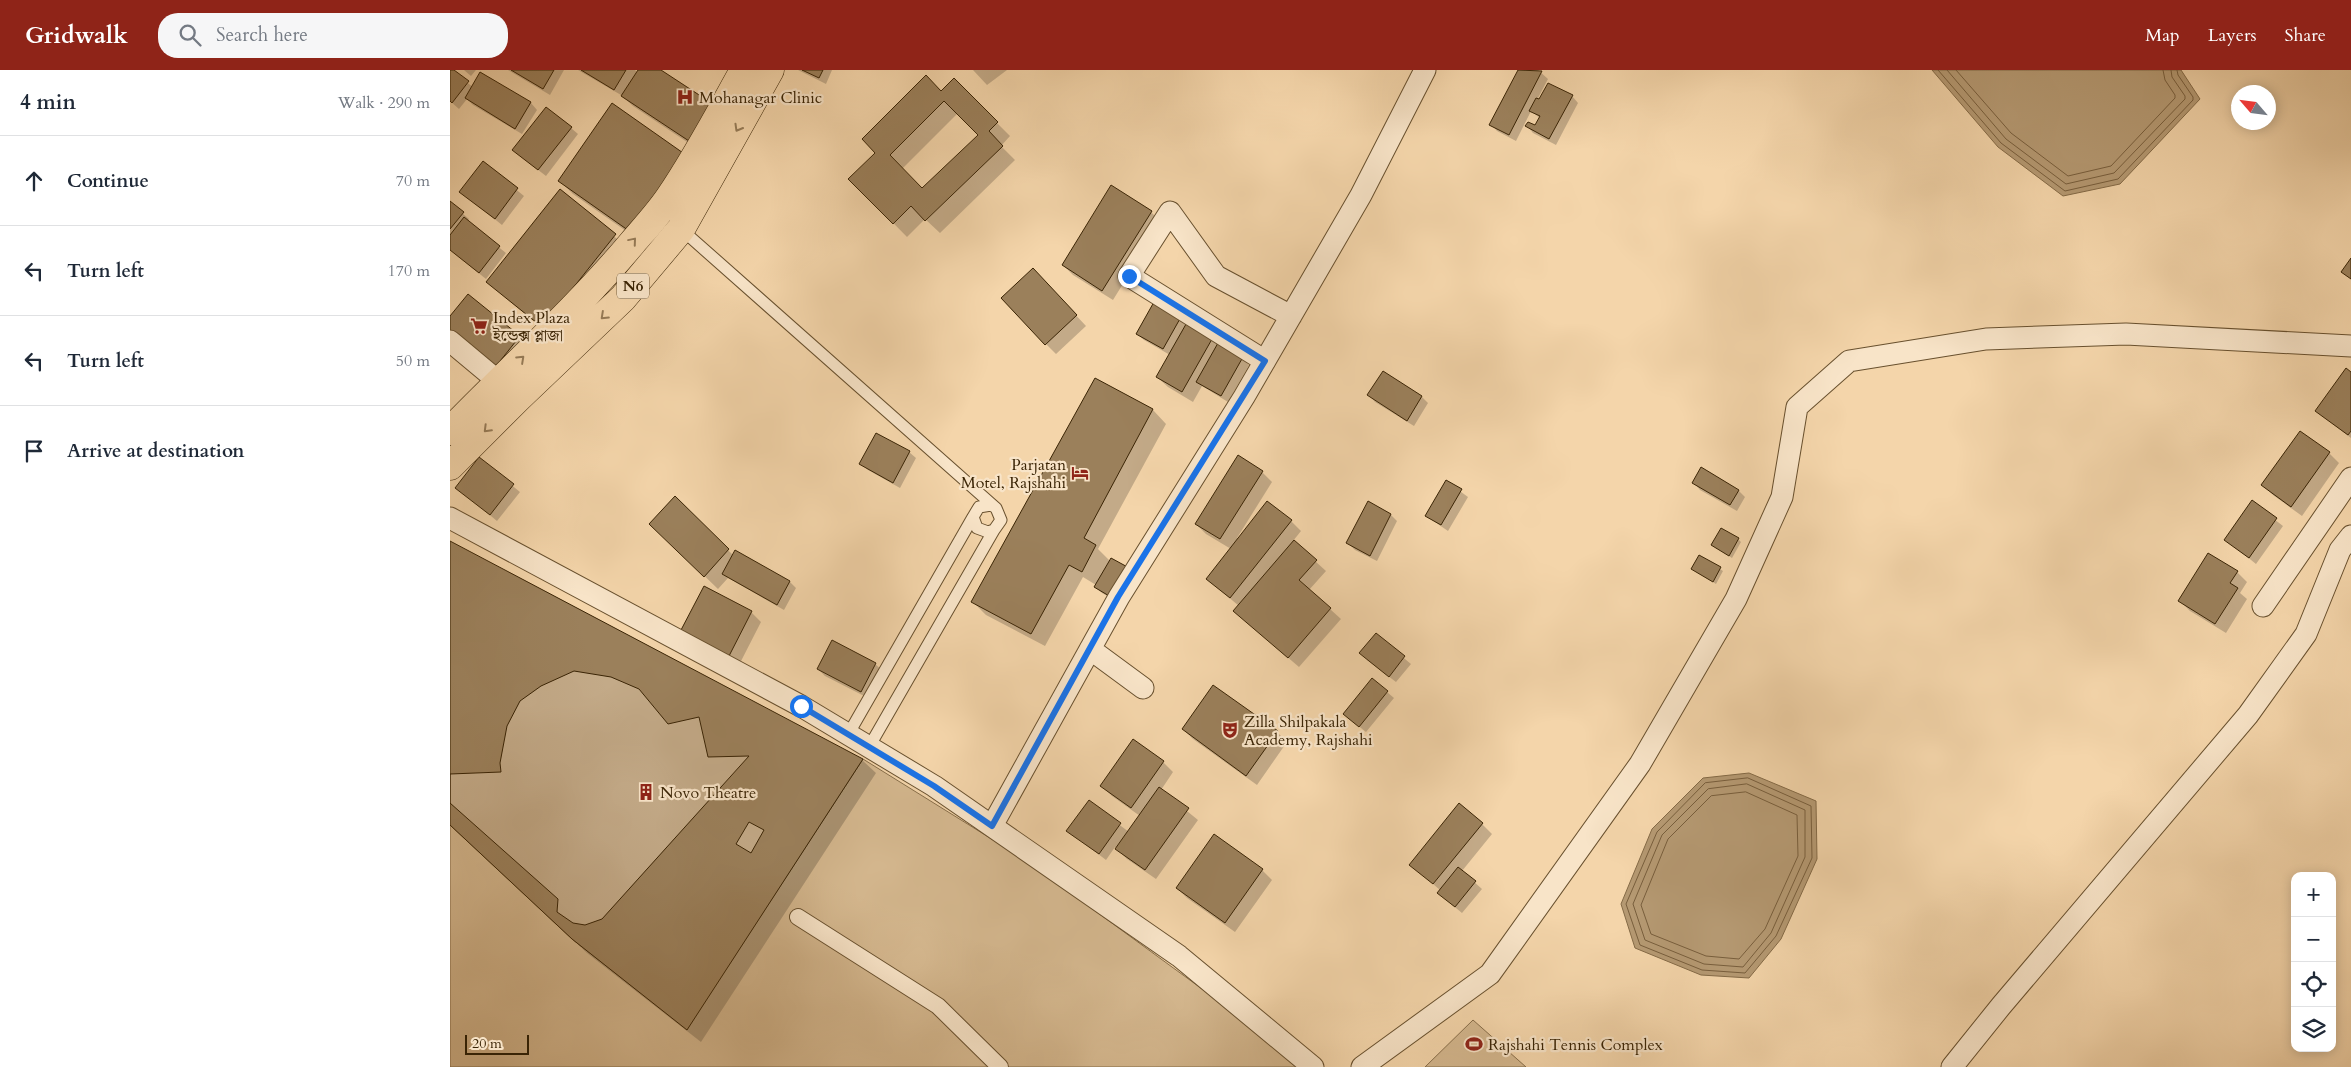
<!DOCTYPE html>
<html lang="en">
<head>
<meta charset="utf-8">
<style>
  body { margin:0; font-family:Cardo,"Noto Serif Bengali",serif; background:#f6f6f7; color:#1f2937 }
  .controls { position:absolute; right:15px; bottom:15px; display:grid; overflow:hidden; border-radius:10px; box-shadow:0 2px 12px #0003 }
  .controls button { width:45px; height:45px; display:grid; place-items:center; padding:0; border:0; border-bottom:1px solid #e0e1e3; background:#fff; color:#1f2937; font:25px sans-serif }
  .compass { position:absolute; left:1781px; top:15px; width:45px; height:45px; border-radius:50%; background:#fff; box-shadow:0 2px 12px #0003; rotate:298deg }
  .scale { position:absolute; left:15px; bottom:12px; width:64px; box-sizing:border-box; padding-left:5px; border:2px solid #3a2405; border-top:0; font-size:14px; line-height:18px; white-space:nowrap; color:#3a2405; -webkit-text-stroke:4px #f8e4c8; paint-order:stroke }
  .stop { position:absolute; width:15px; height:15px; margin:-11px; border:4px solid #1a73e8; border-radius:50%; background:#fff }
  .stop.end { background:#1a73e8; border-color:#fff; box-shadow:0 1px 5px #0008 }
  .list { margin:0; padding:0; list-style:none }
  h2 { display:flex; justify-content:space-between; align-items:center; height:65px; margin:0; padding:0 20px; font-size:21px }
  h2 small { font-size:16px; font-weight:400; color:#747a83 }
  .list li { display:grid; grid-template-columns:32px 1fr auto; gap:15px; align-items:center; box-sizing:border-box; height:90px; padding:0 20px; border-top:1px solid #e0e1e3 }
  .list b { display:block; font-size:19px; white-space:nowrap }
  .list em { font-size:16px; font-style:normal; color:#747a83 }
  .icon { flex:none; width:28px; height:28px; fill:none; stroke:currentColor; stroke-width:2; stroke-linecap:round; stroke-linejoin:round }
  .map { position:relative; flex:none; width:1901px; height:997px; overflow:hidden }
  header { display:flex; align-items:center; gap:30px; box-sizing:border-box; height:70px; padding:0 25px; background:#8f2418; color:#fff }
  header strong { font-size:24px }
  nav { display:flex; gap:28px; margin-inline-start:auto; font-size:18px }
  .search { width:350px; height:45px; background:#f6f6f7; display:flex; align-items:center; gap:12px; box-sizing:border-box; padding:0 18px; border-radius:20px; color:#747a83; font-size:19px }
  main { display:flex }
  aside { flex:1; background:#fff }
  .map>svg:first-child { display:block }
  .green { fill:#d4b78e; stroke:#876e4a }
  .water { fill:#b59972; stroke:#846a46 }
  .shadow { fill:#0003; fill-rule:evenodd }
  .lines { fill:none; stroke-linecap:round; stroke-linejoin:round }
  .shore { stroke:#785e3c; stroke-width:1 }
  .building { fill:#9b805b; stroke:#3a2405; fill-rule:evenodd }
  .service-casing { stroke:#68502e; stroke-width:13 }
  .pedestrian-casing { stroke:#68502e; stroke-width:18 }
  .minor-casing { stroke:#68502e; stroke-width:23 }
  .trunk-casing { stroke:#3a2405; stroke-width:29 }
  .service { stroke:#f8e4c8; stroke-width:11 }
  .pedestrian { stroke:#f8e4c8; stroke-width:16 }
  .minor { stroke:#f8e4c8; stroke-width:21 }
  .trunk { stroke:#f4d5aa; stroke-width:28 }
  .oneway { stroke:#977c58 }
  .route { stroke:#1a73e8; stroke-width:6 }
  .labels { text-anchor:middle; stroke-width:4.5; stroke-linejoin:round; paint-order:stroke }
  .shield { fill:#f8e4c8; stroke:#735e40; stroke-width:1 }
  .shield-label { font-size:15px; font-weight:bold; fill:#3a2405 }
  .poi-label { font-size:16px; fill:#3a2405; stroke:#f8e4c8; text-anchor:start }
</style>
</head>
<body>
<header>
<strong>Gridwalk</strong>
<div class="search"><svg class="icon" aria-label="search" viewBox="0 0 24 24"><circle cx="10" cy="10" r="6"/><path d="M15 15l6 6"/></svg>Search here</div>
<nav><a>Map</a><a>Layers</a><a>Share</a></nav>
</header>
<main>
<aside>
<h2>4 min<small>Walk · 290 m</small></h2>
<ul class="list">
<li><svg class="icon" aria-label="ahead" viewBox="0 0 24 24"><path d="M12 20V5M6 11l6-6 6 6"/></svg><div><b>Continue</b></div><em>70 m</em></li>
<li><svg class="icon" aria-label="left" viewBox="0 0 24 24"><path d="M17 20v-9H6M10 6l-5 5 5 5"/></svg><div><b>Turn left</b></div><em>170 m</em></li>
<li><svg class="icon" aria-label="left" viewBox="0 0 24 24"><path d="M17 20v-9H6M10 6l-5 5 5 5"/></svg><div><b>Turn left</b></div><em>50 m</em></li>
<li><svg class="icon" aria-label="arrive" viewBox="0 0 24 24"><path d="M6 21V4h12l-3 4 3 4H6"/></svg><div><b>Arrive at destination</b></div></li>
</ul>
</aside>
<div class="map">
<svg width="1901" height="997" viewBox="0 0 1901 997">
  <rect width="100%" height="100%" fill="#f4d5aa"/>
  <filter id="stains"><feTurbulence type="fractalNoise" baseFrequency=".004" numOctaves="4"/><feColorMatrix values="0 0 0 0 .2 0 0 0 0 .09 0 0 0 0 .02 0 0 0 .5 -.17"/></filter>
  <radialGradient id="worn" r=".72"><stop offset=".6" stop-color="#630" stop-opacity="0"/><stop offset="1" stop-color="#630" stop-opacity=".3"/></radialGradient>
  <!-- green -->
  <path class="green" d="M 413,689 L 577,791 L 800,954 L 852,997 L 0,997 L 0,755 L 122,869 L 237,959 Z
    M 1023,950 L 1076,997 L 975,997 Z"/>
  <!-- water -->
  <path class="water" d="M 1482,0 L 1731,0 L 1750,29 L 1670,114 L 1613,126 L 1548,77 Z
    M 1299,703 L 1366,731 L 1367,789 L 1331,869 L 1299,908 L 1251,905 L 1185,878 L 1171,834 L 1202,759 L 1253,708 Z"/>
  <!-- shadow -->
  <path class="shadow" d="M 0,0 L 23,17 L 31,3 L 81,33 L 87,40 L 72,64 L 23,35 L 17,29 L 9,39 L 0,31 Z
    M 14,0 L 26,0 L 21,6 Z
    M 58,0 L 114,0 L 100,25 Z
    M 128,0 L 185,0 L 188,3 L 190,0 L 209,0 L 252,82 L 183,36 L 171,25 Z
    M 348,0 L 382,0 L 376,14 Z
    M 523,0 L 557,0 L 537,15 Z
    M 1069,0 L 1088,0 L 1098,9 L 1087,30 L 1122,26 L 1128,33 L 1106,75 L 1083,63 L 1077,56 L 1086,57 L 1091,49 L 1081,41 L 1066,71 L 1047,61 L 1041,54 Z
    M 504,10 L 560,66 L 551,76 L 565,90 L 490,163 L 475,149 L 457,167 L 400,109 ZM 508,43 L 530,65 L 473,120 L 452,99 Z
    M 163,35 L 196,175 L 123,124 L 110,111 Z
    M 121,58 L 128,64 L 96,106 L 70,86 Z
    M 33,93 L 74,126 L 52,155 L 11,122 Z
    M 110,121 L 179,179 L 106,270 L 37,212 Z
    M 0,133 L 19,149 L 17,152 L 56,183 L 36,209 L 0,180 Z
    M 701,142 L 711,152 L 663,230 L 623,205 L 613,195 Z
    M 593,210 L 636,256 L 606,284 L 596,274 Z
    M 710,224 L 799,295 L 778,332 L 752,316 L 743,332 L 718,317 L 707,307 L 720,285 L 694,270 L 687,264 Z
    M 18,226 L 80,277 L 54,309 L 0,248 Z
    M 934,302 L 972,327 L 978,333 L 964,356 L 925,332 L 919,325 Z
    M 1901,303 L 1901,368 L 1866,341 Z
    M 645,310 L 703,340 L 716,354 L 648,479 L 660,491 L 673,535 L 652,523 L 645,517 L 646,515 L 633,507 L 595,576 L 536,545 L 523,532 Z
    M 459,382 L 466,388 L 450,418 L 418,400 L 411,394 Z
    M 1879,383 L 1889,393 L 1852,446 L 1823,425 L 1813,415 Z
    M 29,389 L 70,422 L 47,451 L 7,418 Z
    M 812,402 L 822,412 L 787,468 L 841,451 L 851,461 L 843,471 L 876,501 L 859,520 L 891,549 L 849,597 L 795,551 L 789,536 L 757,509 L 781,479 L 756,464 L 746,454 Z
    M 996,411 L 1018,427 L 998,461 L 976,446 Z
    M 1244,413 L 1289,421 L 1295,427 L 1287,441 L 1250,420 Z
    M 225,428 L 284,486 L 286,482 L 340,512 L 346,518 L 334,540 L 278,508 L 268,519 L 214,467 Z
    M 1802,432 L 1833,456 L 1806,494 L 1775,469 Z
    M 941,445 L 947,451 L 927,491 L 905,480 L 898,473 Z
    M 1288,469 L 1291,472 L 1282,488 L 1262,475 Z
    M 0,473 L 412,690 L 426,703 L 251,972 L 137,883 L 0,754 Z
    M 1250,486 L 1273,501 L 1266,514 L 1242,499 Z
    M 1787,502 L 1797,512 L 1790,523 L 1797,529 L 1776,563 L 1740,541 L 1730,531 Z
    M 301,542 L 311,552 L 289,595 L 242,570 Z
    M 926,565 L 961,594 L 946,612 L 917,590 Z
    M 425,594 L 432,600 L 418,628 L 375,606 L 368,599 Z
    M 764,617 L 827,662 L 837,672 L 807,715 L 743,669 L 733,659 Z
    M 937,622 L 944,628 L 916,662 L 901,650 Z
    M 713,692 L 723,702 L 711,720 L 748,750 L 706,809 L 677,789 L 665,777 L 656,790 L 618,761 L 639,732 L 679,762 L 690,746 L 662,726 L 652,716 Z
    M 1032,754 L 1042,764 L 1012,801 L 1032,819 L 1012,843 L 995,829 L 990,820 L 961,795 Z
    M 812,800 L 822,810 L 785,862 L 737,828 L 727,818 Z"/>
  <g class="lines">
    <!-- shore -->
    <path class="shore" d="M 1488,0 L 1551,73 L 1615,121 L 1668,109 L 1743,30 L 1743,27 L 1728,5 L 1727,0
      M 1497,0 L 1556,69 L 1616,114 L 1664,103 L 1735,29 L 1735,26 L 1722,7 L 1721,0
      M 1506,0 L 1561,63 L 1618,106 L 1661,96 L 1725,28 L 1725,25 L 1715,10 L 1713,0
      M 1298,708 L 1361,736 L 1362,788 L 1326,866 L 1295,903 L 1252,900 L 1190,875 L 1176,834 L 1207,762 L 1255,713 Z
      M 1297,714 L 1355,740 L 1355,787 L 1321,863 L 1293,897 L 1254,894 L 1195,870 L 1183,834 L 1212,765 L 1258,719 Z
      M 1296,722 L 1347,745 L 1348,786 L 1315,859 L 1289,889 L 1256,886 L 1201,864 L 1191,835 L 1218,769 L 1261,726 Z"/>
  </g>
  <!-- building -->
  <path class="building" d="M 0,0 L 4,0 L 19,11 L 2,33 L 0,31 Z
    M 61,0 L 104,0 L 93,19 Z
    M 131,0 L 176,0 L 164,20 Z
    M 188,0 L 211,0 L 266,36 L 242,73 L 171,26 Z
    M 352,0 L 373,0 L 369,8 Z
    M 1068,0 L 1092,1 L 1059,65 L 1039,55 Z
    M 30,2 L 81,32 L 65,59 L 15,28 Z
    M 476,5 L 491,21 L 504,8 L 548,52 L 539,61 L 553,76 L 475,151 L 461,136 L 443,154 L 398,109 L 425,83 L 412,69 ZM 494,31 L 528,65 L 472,118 L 440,85 Z
    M 1098,13 L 1123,25 L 1099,69 L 1075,56 L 1078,52 L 1085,55 L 1090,46 L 1079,41 L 1086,28 L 1089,29 Z
    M 162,33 L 236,85 L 182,163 L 108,111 Z
    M 96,37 L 122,57 L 88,100 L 62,80 Z
    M 33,91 L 68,118 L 45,149 L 9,122 Z
    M 661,115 L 702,141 L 652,221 L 612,195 Z
    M 110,119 L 166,164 L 92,257 L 36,212 Z
    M 0,131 L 14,142 L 0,159 Z
    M 14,147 L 50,176 L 29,203 L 0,180 L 0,165 Z
    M 1901,188 L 1901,209 L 1891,202 Z
    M 583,198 L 627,245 L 595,275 L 551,228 Z
    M 709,223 L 736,238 L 713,279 L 686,264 Z
    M 18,224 L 70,266 L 43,300 L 0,265 L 0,246 Z
    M 744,240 L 770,255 L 732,322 L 706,307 Z
    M 768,273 L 793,287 L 771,326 L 746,312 Z
    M 1896,298 L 1901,302 L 1901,361 L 1898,365 L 1865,341 Z
    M 933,301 L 972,326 L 957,351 L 917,325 Z
    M 645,308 L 703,339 L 634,468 L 646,475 L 632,502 L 619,495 L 581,564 L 521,532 Z
    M 1850,361 L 1880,382 L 1841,437 L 1811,415 Z
    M 426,363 L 460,381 L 443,413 L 409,394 Z
    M 788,385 L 813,401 L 770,469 L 745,454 Z
    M 29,387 L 64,414 L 40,445 L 5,418 Z
    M 1251,397 L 1289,420 L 1280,435 L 1242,413 Z
    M 996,410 L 1012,419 L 991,455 L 975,446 Z
    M 225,426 L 279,479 L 254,507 L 199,454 Z
    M 1802,430 L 1827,448 L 1799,488 L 1774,470 Z
    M 817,431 L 842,450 L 780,528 L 756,509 Z
    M 918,431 L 941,444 L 920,486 L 896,473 Z
    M 1271,458 L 1289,468 L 1279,486 L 1261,475 Z
    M 844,470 L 867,490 L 849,510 L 881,538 L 838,588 L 783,541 Z
    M 0,471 L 413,689 L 237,960 L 122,869 L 0,755 Z
    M 285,480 L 340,511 L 327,535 L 272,504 Z
    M 1758,483 L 1788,501 L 1780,513 L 1788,518 L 1765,554 L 1728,531 Z
    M 1249,485 L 1271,497 L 1263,512 L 1241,499 Z
    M 661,488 L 683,500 L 666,530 L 644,517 Z
    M 254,516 L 302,541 L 279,586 L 231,560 Z
    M 926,563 L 955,586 L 939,607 L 909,583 Z
    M 382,570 L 426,593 L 411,622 L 367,599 Z
    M 124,601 L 161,607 L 189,619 L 218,654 L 249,647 L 258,687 L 299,686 L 152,849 L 135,855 L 123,853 L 107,842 L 108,829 L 0,733 L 0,704 L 51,702 L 50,693 L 57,656 L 70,631 L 91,616 Z
    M 922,608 L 938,621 L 909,657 L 893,644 Z
    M 763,615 L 828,661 L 796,706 L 732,659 Z
    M 683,669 L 714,691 L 681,738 L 650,716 Z
    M 709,717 L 739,738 L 695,800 L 665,779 Z
    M 639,730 L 671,753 L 649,784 L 616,761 Z
    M 1009,733 L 1033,753 L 983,814 L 959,795 Z
    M 299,752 L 314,760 L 301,783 L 286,774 Z
    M 764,764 L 813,799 L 775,853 L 726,818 Z
    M 1008,797 L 1026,811 L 1005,837 L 987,823 Z"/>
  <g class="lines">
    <!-- service casing -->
    <g class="service-casing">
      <path id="service" d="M 231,159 L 546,438 L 551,450 L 544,460 L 538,462 L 527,458 L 523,447 L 529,437 L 541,435 L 546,438
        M 399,663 L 523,447
        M 419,677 L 544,460"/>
    </g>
    <!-- pedestrian casing -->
    <g class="pedestrian-casing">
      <path id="pedestrian" d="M 348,847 L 488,936 L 550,997"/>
    </g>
    <!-- minor casing -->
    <g class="minor-casing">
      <path id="minor" d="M 0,271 L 61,322
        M 815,291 L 679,206 L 720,142 L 766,206 L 841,246
        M 0,448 L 351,636 L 484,716 L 729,886 L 863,997
        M 1813,536 L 1901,408
        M 640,579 L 693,618
        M 542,756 L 669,527 L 794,327 L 911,125 L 975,0
        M 912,997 L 1040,904 L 1190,694 L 1286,529 L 1332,427 L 1347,337 L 1399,291 L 1536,269 L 1676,264 L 1901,276
        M 1502,997 L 1551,936 L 1798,645 L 1856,564 L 1890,480 L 1901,466"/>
    </g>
    <!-- trunk casing -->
    <g class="trunk-casing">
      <path id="trunk" d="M 0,361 C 61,298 126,240 183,172 C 195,158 208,144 219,128 C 247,87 270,43 294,0
        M 0,396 L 68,328 L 173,228 L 231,159 L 320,0"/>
    </g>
    <!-- service -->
    <use href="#service" class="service"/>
    <!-- pedestrian -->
    <use href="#pedestrian" class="pedestrian"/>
    <!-- minor -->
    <use href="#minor" class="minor"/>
    <!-- trunk -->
    <use href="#trunk" class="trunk"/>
  </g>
  <!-- one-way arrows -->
  <defs><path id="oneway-chevron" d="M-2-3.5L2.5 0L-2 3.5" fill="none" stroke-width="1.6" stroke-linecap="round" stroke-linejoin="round" transform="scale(1.25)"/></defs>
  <g class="oneway">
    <use href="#oneway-chevron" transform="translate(288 58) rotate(120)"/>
    <use href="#oneway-chevron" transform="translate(183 171) rotate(-50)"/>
    <use href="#oneway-chevron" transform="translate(154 246) rotate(137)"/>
    <use href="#oneway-chevron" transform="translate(71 289) rotate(-43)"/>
    <use href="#oneway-chevron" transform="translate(37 359) rotate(135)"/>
  </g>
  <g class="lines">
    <!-- route -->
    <path class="route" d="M 351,636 L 484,716 L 542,756 L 668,527 L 815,291 L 679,206"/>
  </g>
  <!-- icons -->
  <defs>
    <g id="hospital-bare" transform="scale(1.35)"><path d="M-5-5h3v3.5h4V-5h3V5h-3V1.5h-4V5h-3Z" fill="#8f2418" stroke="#f8e4c8" stroke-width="2.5" paint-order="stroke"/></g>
    <g id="supermarket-bare" transform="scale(1.35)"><path d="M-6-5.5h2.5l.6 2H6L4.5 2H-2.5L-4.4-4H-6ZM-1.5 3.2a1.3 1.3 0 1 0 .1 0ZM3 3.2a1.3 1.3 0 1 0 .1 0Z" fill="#8f2418" stroke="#f8e4c8" stroke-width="2.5" paint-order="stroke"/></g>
    <g id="hotel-bare" transform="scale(1.35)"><path d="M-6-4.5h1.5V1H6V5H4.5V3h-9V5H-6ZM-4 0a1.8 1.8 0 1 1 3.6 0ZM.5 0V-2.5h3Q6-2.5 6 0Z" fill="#8f2418" stroke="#f8e4c8" stroke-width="2.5" paint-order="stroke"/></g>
    <g id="theatre-bare" transform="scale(1.35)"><path d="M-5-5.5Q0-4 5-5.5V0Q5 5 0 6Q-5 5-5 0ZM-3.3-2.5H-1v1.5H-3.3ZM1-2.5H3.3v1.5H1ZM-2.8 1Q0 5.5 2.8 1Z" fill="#8f2418" stroke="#f8e4c8" stroke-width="2.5" paint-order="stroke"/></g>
    <g id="building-bare" transform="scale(1.35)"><path d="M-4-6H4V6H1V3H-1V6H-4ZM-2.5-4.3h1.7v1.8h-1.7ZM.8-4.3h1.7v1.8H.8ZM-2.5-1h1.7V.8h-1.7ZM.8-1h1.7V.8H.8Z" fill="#8f2418" stroke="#f8e4c8" stroke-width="2.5" paint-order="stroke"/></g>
    <g id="stadium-bare" transform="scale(1.35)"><path d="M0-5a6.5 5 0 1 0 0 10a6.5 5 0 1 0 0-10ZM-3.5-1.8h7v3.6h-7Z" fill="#8f2418" stroke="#f8e4c8" stroke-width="2.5" paint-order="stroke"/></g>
  </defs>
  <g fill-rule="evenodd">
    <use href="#hospital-bare" x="235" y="27"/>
    <use href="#supermarket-bare" x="29" y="256"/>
    <use href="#hotel-bare" x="630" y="403"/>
    <use href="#theatre-bare" x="780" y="660"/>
    <use href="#building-bare" x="196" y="722"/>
    <use href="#stadium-bare" x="1024" y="974"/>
  </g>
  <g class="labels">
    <!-- shield labels -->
    <rect class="shield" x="167" y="203.5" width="32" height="25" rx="4"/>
    <g class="shield-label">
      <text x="183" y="221">N6</text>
    </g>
    <!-- poi labels -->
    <g class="poi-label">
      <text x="249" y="33">Mohanagar Clinic</text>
      <text x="43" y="253">Index Plaza<tspan x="43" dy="18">ইন্ডেক্স প্লাজা</tspan></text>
      <text x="616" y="400" text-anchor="end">Parjatan<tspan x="616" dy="18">Motel, Rajshahi</tspan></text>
      <text x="794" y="657">Zilla Shilpakala<tspan x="794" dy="18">Academy, Rajshahi</tspan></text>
      <text x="210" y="728">Novo Theatre</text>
      <text x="1038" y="980">Rajshahi Tennis Complex</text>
    </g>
  </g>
  <rect width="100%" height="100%" filter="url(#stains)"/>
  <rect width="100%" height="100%" fill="url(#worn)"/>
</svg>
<div class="controls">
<button>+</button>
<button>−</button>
<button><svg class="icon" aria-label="locate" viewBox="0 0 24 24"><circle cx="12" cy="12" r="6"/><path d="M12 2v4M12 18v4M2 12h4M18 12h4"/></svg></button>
<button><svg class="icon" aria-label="layers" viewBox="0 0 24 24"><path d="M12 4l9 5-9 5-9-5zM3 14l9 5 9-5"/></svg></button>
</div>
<svg class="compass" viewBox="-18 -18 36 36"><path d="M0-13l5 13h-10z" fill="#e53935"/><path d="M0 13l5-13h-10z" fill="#747a83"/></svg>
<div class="scale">20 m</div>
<div class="stop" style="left:351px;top:636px"></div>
<div class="stop end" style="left:679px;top:206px"></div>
</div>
</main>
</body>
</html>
